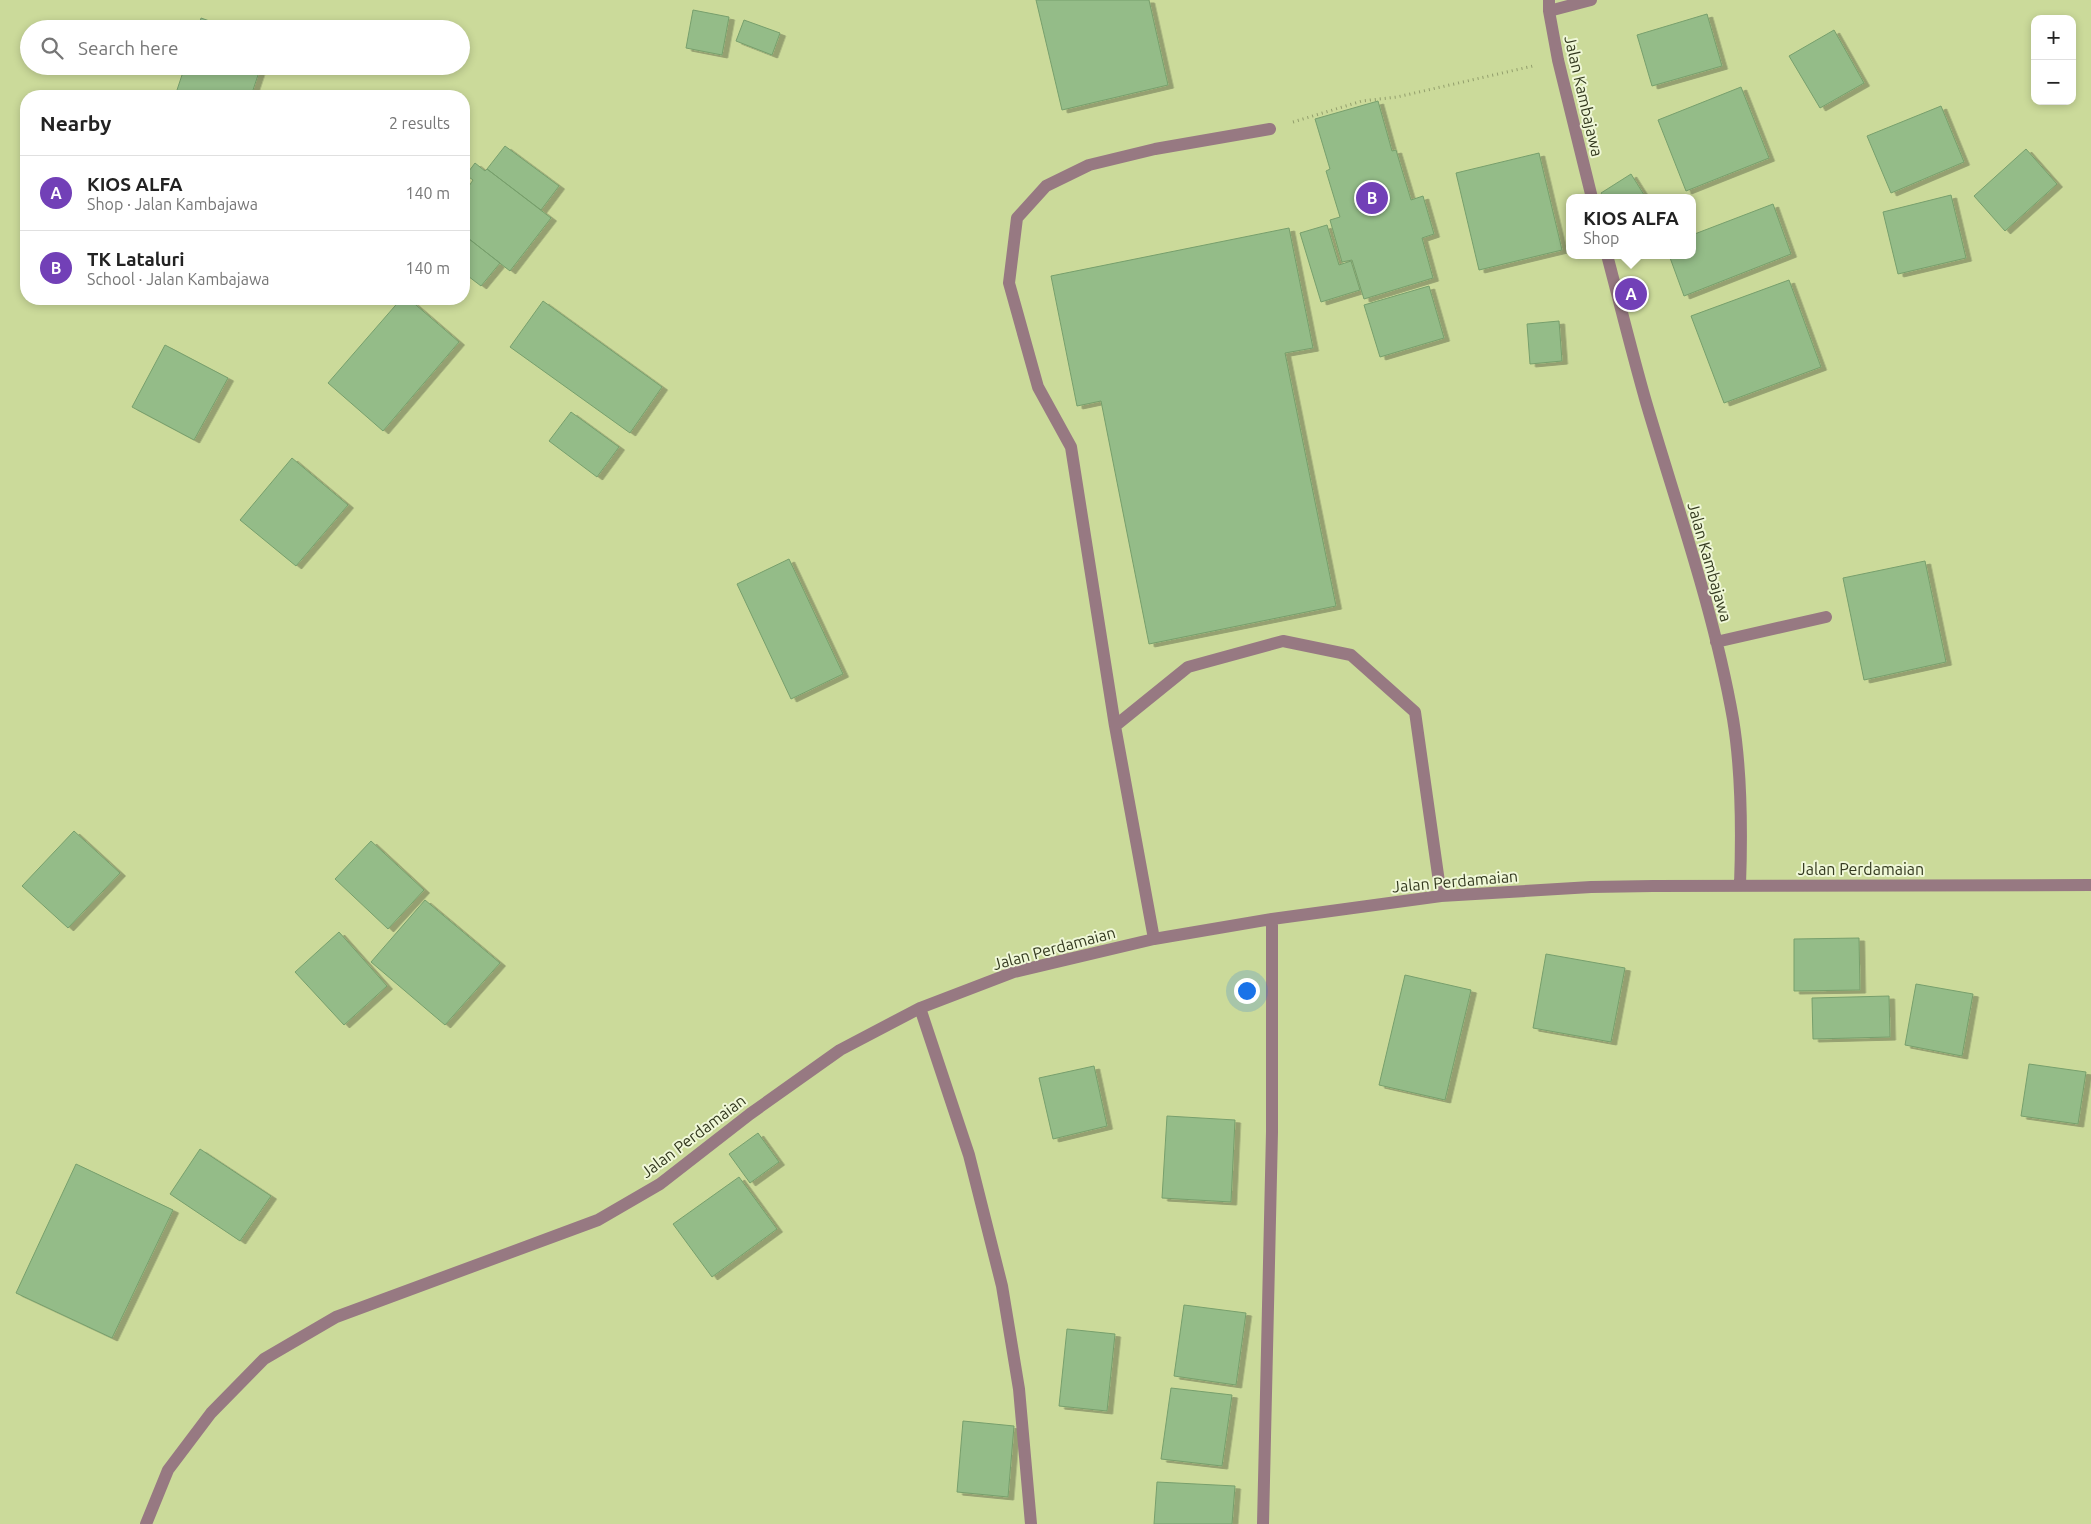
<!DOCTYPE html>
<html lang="en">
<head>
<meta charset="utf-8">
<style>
  body { margin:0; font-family:Ubuntu,sans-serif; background:#f2f2f2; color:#222 }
  .controls { position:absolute; right:15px; top:15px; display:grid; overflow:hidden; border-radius:10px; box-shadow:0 2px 8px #0003 }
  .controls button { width:45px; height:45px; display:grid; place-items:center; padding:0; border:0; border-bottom:1px solid #e0e0e0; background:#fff; color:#222; font:25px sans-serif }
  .you { position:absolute; left:1246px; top:990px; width:18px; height:18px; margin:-12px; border:4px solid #fff; border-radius:50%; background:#1a73e8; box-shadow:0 0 0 8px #1a73e833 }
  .badge { display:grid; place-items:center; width:32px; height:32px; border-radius:50%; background:#7240b7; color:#fff; font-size:16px; font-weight:700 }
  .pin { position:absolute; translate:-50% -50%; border:2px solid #fff; box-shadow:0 1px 5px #0006 }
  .popup { position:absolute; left:1566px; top:194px; width:130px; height:65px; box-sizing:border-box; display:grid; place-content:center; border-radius:10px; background:#fff; filter:drop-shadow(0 1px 4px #0005); font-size:16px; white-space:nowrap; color:#767676 }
  .popup b { font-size:19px; color:#222 }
  .popup::after { content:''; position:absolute; left:50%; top:100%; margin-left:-10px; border:10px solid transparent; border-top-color:#fff }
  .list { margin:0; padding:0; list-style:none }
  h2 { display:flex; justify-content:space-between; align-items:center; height:65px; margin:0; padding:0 20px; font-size:21px }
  h2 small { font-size:16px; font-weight:400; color:#767676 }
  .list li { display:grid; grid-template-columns:32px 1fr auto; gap:15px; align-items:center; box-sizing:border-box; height:75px; padding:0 20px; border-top:1px solid #e0e0e0 }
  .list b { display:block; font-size:19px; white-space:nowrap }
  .list p { margin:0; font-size:16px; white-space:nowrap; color:#767676 }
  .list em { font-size:16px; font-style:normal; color:#767676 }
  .icon { flex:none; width:28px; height:28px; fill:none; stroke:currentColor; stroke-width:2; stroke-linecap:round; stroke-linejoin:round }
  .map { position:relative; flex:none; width:2091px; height:1524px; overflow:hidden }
  .search { position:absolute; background:#fff; box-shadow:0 2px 8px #0003; left:20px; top:20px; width:450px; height:55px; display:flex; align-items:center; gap:12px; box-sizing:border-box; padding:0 18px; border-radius:28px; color:#767676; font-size:19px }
  .panel { position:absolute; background:#fff; box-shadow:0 2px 8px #0003; left:20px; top:90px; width:450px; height:215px; border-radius:20px }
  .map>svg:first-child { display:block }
  .building { fill:#94bc88; stroke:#779f6c; filter:url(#shadow) }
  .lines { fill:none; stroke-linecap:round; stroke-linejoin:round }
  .path { stroke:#929e6c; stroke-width:3; stroke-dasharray:1 4; stroke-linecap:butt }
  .minor { stroke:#977982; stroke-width:12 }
  .labels { text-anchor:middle; stroke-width:4; stroke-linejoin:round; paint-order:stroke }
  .street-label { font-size:16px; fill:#33391f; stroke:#eff7d7 }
</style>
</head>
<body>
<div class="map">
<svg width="2091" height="1524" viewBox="0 0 2091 1524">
  <defs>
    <filter id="shadow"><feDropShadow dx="5.5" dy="3" stdDeviation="0" flood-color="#0004"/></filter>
  </defs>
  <rect width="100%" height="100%" fill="#cbda9a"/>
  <!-- building -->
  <path class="building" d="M 1036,0 L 1149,0 L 1168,85 L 1062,110 Z
    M 693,10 L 729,17 L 722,55 L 686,48 Z
    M 1707,14 L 1722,66 L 1652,86 L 1637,35 Z
    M 201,18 L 232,29 L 198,29 Z
    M 744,20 L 780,33 L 772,55 L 736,41 Z
    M 1834,30 L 1864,83 L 1820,108 L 1789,56 Z
    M 185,66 L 261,66 L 251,96 L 175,96 Z
    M 1741,87 L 1769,158 L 1686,191 L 1658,120 Z
    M 1378,101 L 1392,151 L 1396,150 L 1411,200 L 1423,196 L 1434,234 L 1422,238 L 1433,278 L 1364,299 L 1352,260 L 1342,262 L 1330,220 L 1340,217 L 1326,171 L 1330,169 L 1315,119 Z
    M 1941,106 L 1964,162 L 1891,193 L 1867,136 Z
    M 505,146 L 559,186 L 541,210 L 487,169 Z
    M 2026,149 L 2057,184 L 2005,231 L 1974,196 Z
    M 1539,153 L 1562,250 L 1479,270 L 1456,173 Z
    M 475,163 L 485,171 L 487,169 L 551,218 L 510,271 L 464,235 L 464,187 L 467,189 L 473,180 L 466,175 Z
    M 1631,174 L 1646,198 L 1604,198 L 1601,193 Z
    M 1951,195 L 1966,258 L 1898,274 L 1883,212 Z
    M 1773,204 L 1791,254 L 1684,296 L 1669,255 L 1692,255 L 1692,235 Z
    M 1327,225 L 1339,265 L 1351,261 L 1360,290 L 1321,302 L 1300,233 Z
    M 1289,228 L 1313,348 L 1285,353 L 1336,606 L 1149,644 L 1101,401 L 1077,406 L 1051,276 Z
    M 464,235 L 500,263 L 481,286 L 464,273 Z
    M 1789,280 L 1821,367 L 1724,403 L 1691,316 Z
    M 1429,286 L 1444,338 L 1380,357 L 1364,305 Z
    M 401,299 L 409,299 L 459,342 L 383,431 L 328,383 Z
    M 543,301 L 662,387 L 630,433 L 510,347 Z
    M 1559,321 L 1562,361 L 1530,364 L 1527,324 Z
    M 165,345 L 228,378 L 194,440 L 132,407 Z
    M 571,412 L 619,447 L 597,477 L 549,441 Z
    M 292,458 L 348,505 L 296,566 L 240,520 Z
    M 789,559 L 843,674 L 791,699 L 737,584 Z
    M 1925,561 L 1946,662 L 1864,680 L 1843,578 Z
    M 74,831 L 120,873 L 68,928 L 22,886 Z
    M 371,841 L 424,890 L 388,929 L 335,879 Z
    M 425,900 L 500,963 L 445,1025 L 371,962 Z
    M 339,932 L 387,986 L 344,1025 L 295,972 Z
    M 1859,938 L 1860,990 L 1794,991 L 1794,939 Z
    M 1546,954 L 1625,968 L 1611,1042 L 1533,1028 Z
    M 1405,975 L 1471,990 L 1445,1100 L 1379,1085 Z
    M 1916,984 L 1973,994 L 1962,1056 L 1905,1045 Z
    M 1889,996 L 1890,1037 L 1813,1039 L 1812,998 Z
    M 2029,1064 L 2086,1072 L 2078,1124 L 2021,1116 Z
    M 1094,1066 L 1107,1126 L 1053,1139 L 1039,1078 Z
    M 1167,1116 L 1235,1120 L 1231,1202 L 1162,1198 Z
    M 758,1133 L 779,1162 L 750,1183 L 729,1154 Z
    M 200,1149 L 271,1196 L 240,1241 L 170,1194 Z
    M 76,1164 L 173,1210 L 112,1338 L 16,1293 Z
    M 739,1177 L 777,1229 L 712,1277 L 673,1224 Z
    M 1184,1305 L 1246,1313 L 1236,1385 L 1174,1376 Z
    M 1067,1329 L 1115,1334 L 1107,1411 L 1059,1406 Z
    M 1171,1388 L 1232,1395 L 1222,1466 L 1161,1459 Z
    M 963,1421 L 1014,1426 L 1008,1497 L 957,1492 Z
    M 1157,1482 L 1235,1486 L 1232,1524 L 1154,1524 Z"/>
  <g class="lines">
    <!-- path -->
    <path class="path" d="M 1293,122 L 1362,101 L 1397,97 L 1533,66"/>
    <!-- minor -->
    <path class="minor" d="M 1549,0 L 1549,11 L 1558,60 L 1592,198
      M 1549,11 L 1591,0
      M 1607,255 C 1620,304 1632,353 1646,402 C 1677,507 1714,611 1733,719 C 1742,774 1742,830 1740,885
      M 1716,642 L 1826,617
      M 1115,726 L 1188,667 L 1283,641 L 1351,655 L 1415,712 L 1441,896
      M 1154,939 L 1115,726 L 1071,447 L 1038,387 L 1009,283 L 1017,218 L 1046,186 L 1089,165 L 1155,149 L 1270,129
      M 920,1008 L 969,1155 L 1002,1286 L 1019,1389 L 1031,1524
      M 146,1524 L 168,1470 L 211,1413 L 264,1359 L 336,1317 L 598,1220 L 660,1184 L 750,1114 L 840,1050 L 920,1008 L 1014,972 L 1154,939 L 1272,919 L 1441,896 L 1591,887 L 1653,886 L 2091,885
      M 1263,1524 L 1272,1132 L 1272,919"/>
  </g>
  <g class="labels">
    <!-- street labels -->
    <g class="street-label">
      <text transform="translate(1584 96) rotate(77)" y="6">Jalan Kambajawa</text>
      <text transform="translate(1710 562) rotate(74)" y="6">Jalan Kambajawa</text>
      <text x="1861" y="875">Jalan Perdamaian</text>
      <text transform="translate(1455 881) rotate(-5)" y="6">Jalan Perdamaian</text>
      <text transform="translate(1054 948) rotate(-15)" y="6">Jalan Perdamaian</text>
      <text transform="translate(693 1136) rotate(-37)" y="6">Jalan Perdamaian</text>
    </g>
  </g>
</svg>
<div class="controls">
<button>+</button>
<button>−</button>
</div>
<div class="you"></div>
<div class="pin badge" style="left:1631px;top:294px">A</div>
<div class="popup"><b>KIOS ALFA</b>Shop</div>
<div class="pin badge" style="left:1372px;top:198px">B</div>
<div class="search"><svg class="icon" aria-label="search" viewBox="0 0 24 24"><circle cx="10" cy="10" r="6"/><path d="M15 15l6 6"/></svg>Search here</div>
<section class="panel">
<h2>Nearby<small>2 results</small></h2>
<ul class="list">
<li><span class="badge">A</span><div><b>KIOS ALFA</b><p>Shop · Jalan Kambajawa</p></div><em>140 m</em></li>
<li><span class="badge">B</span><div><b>TK Lataluri</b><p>School · Jalan Kambajawa</p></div><em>140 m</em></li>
</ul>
</section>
</div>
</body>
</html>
